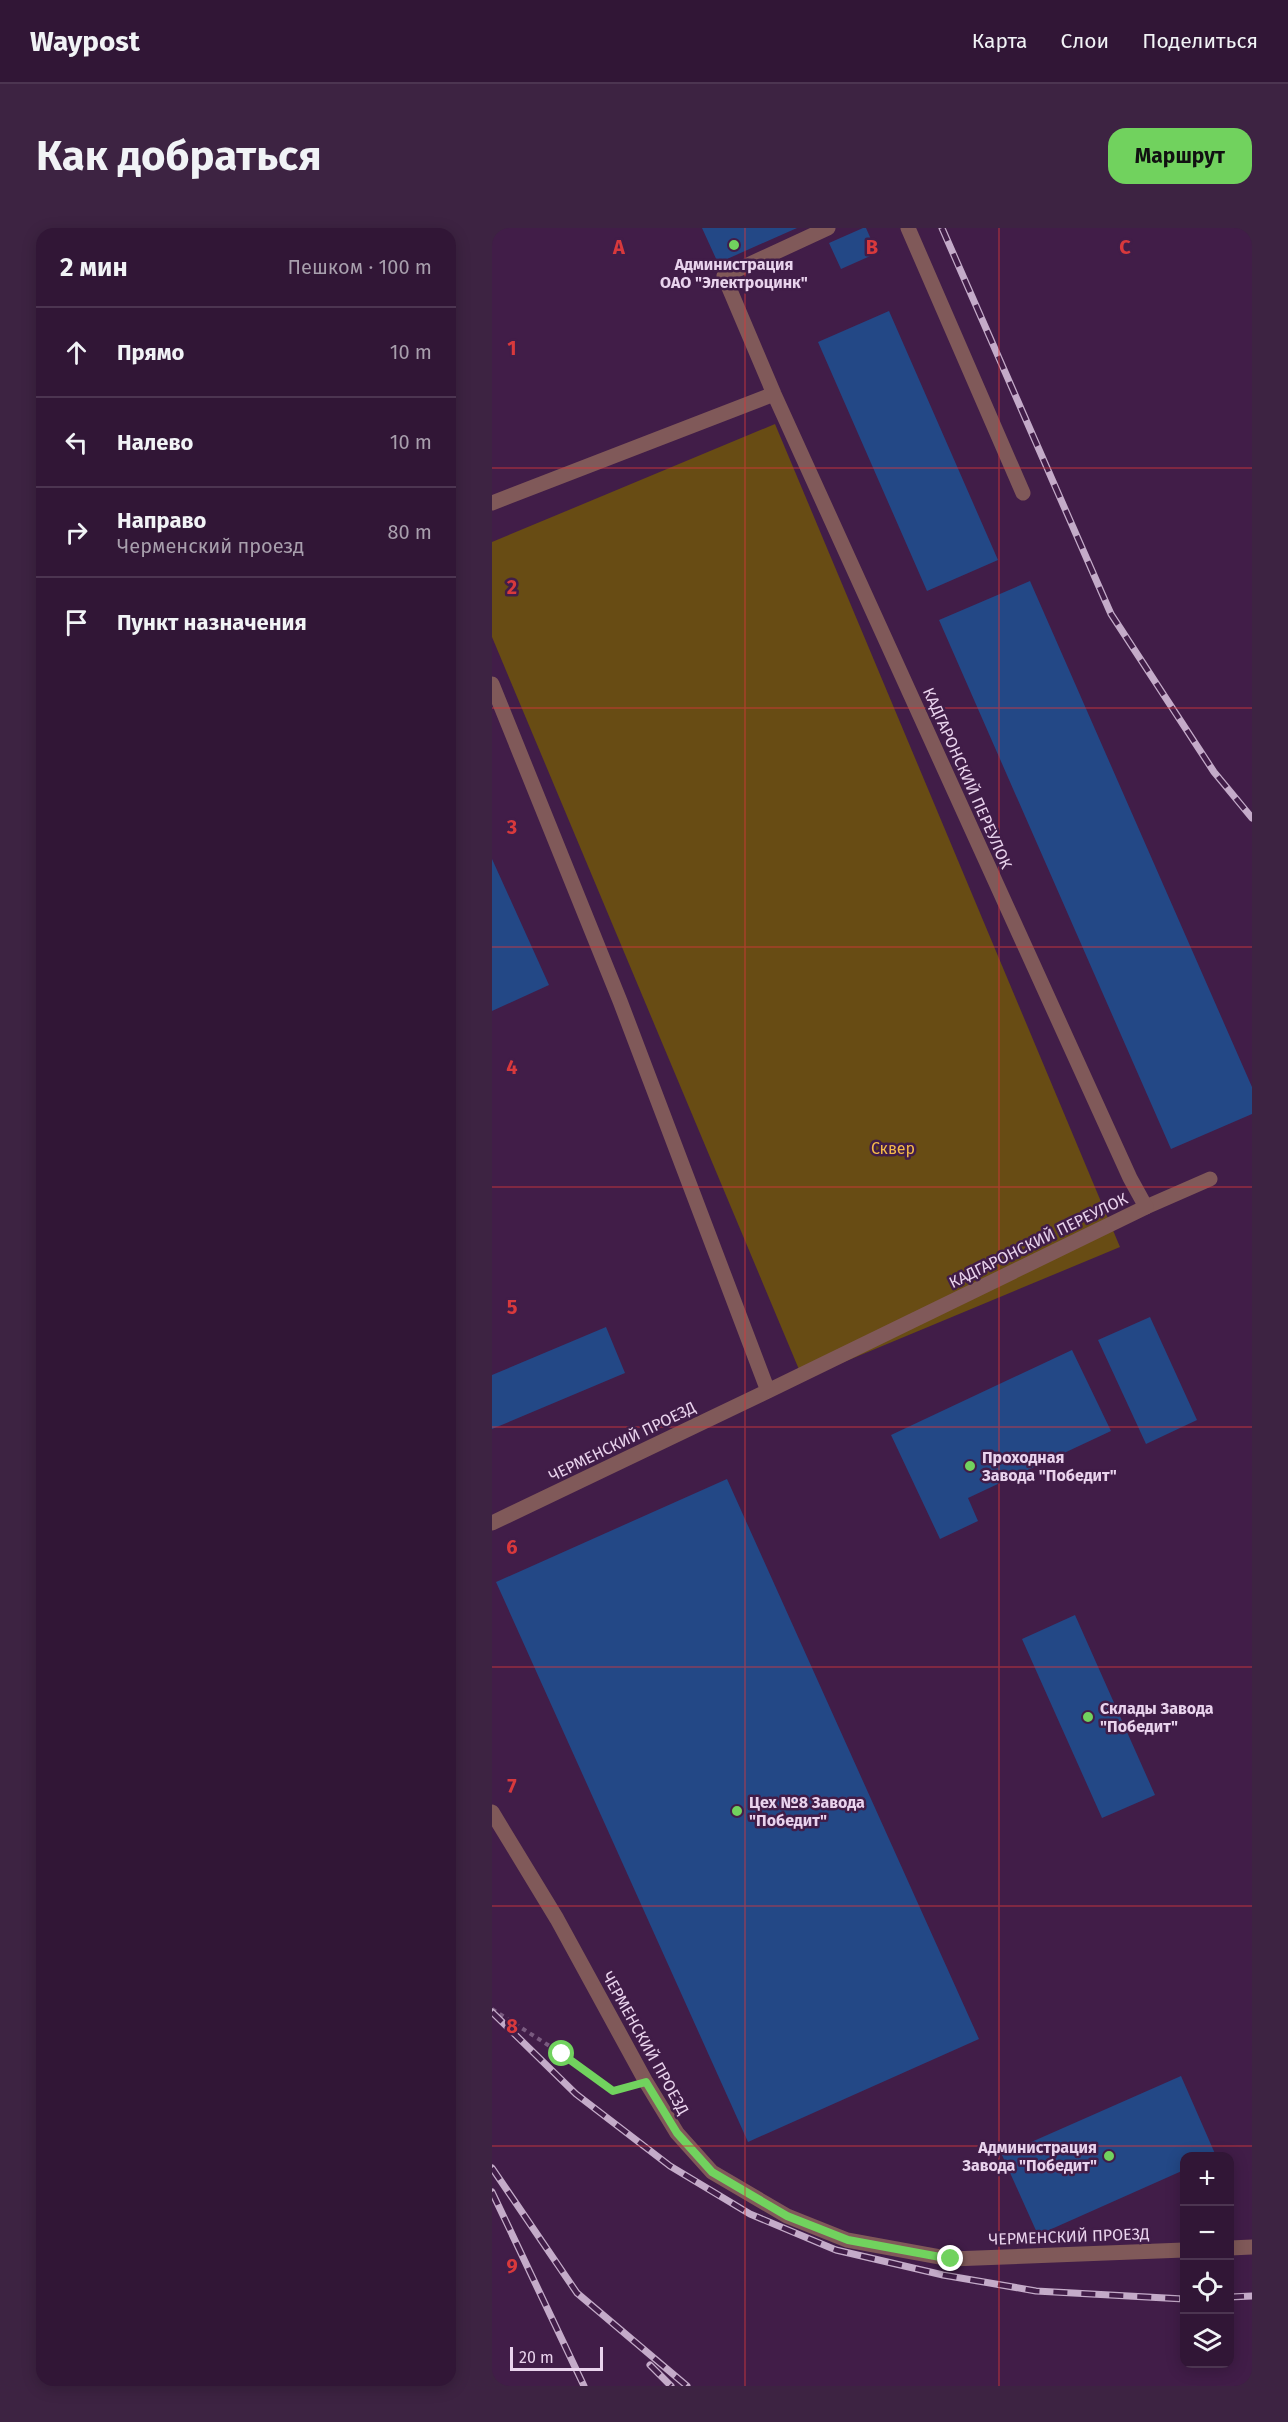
<!DOCTYPE html>
<html lang="ru">
<head>
<meta charset="utf-8">
<style>
  body { margin:0; font-family:"Fira Sans",sans-serif; background:#3d2342; color:#f1f3f6 }
  .controls { position:absolute; right:18px; bottom:18px; display:grid; overflow:hidden; border-radius:12px; box-shadow:0 3px 15px #0003 }
  .controls button { width:54px; height:54px; display:grid; place-items:center; padding:0; border:0; border-bottom:2px solid #4c3551; background:#311636; color:#f1f3f6; font:30px sans-serif }
  .scale { position:absolute; left:18px; bottom:15px; width:93px; box-sizing:border-box; padding-left:6px; border:3px solid #e9d3ed; border-top:0; font-size:16px; line-height:21px; white-space:nowrap; color:#e9d3ed; -webkit-text-stroke:4px #411d48; paint-order:stroke }
  .stop { position:absolute; width:18px; height:18px; margin:-14px; border:4px solid #71d25e; border-radius:50%; background:#fff }
  .stop.end { background:#71d25e; border-color:#fff; box-shadow:0 2px 6px #0008 }
  .list { margin:0; padding:0; list-style:none }
  h2 { display:flex; justify-content:space-between; align-items:center; height:78px; margin:0; padding:0 24px; font-size:26px }
  h2 small { font-size:20px; font-weight:400; color:#a89fad }
  .list li { display:grid; grid-template-columns:39px 1fr auto; gap:18px; align-items:center; box-sizing:border-box; height:90px; padding:0 24px; border-top:2px solid #4c3551 }
  .list b { display:block; font-size:22px; white-space:nowrap }
  .list p { margin:0; font-size:20px; white-space:nowrap; color:#a89fad }
  .list em { font-size:20px; font-style:normal; color:#a89fad }
  .icon { flex:none; width:33px; height:33px; fill:none; stroke:currentColor; stroke-width:2; stroke-linecap:round; stroke-linejoin:round }
  .map { position:relative; flex:none; width:760px; height:2158px; overflow:hidden; border-radius:18px }
  header { display:flex; align-items:center; gap:36px; box-sizing:border-box; height:84px; padding:0 30px; background:#311636; border-bottom:2px solid #4c3551 }
  header strong { font-size:28px }
  nav { display:flex; gap:33px; margin-inline-start:auto; font-size:21px }
  .intro { display:flex; align-items:center; justify-content:space-between; box-sizing:border-box; height:144px; padding:0 36px }
  h1 { margin:0; font-size:42px }
  .button { padding:15px 27px; border-radius:18px; background:#71d25e; color:#111; font-size:21px; font-weight:700 }
  main { display:flex; gap:36px; padding:0 36px }
  aside { flex:1; background:#311636; border-radius:18px; box-shadow:0 3px 15px #0003 }
  .map>svg:first-child { display:block }
  .green { fill:#684c14 }
  .building { fill:#234886 }
  .lines { fill:none; stroke-linecap:round; stroke-linejoin:round }
  .path { stroke:#795a7f; stroke-width:4; stroke-dasharray:4.5 4.5; stroke-linecap:butt }
  .lane { stroke:#805959; stroke-width:15 }
  .street { stroke:#805959; stroke-width:15 }
  .rail-casing { stroke:#c4abc9; stroke-width:7 }
  .rail { stroke:#411d48; stroke-width:4.5; stroke-dasharray:14; stroke-linecap:butt }
  .route { stroke:#71d25e; stroke-width:8 }
  .grid { fill:none; stroke:#d8393c; stroke-width:1.5; stroke-opacity:0.55 }
  .poi-dot { fill:#71d25e; stroke:#411d48; stroke-width:2 }
  .labels { text-anchor:middle; stroke-width:5; stroke-linejoin:round; paint-order:stroke }
  .poi-label { font-size:16px; font-weight:bold; fill:#e9d3ed; stroke:#411d48; text-anchor:start }
  .street-label { font-size:16px; fill:#e9d3ed; stroke:#411d48 }
  .park-label { font-size:16px; fill:#f5ba4a; stroke:#411d48 }
  .grid-label { font-size:20px; text-anchor:middle; font-weight:bold; fill:#d8393c; stroke:#411d48; stroke-width:5; stroke-linejoin:round; paint-order:stroke }
</style>
</head>
<body>
<header>
<strong>Waypost</strong>
<nav><a>Карта</a><a>Слои</a><a>Поделиться</a></nav>
</header>
<div class="intro"><h1>Как добраться</h1><a class="button">Маршрут</a></div>
<main>
<aside>
<h2>2 мин<small>Пешком · 100 m</small></h2>
<ul class="list">
<li><svg class="icon" aria-label="ahead" viewBox="0 0 24 24"><path d="M12 20V5M6 11l6-6 6 6"/></svg><div><b>Прямо</b></div><em>10 m</em></li>
<li><svg class="icon" aria-label="left" viewBox="0 0 24 24"><path d="M17 20v-9H6M10 6l-5 5 5 5"/></svg><div><b>Налево</b></div><em>10 m</em></li>
<li><svg class="icon" aria-label="right" viewBox="0 0 24 24"><path d="M7 20v-9h11M14 6l5 5-5 5"/></svg><div><b>Направо</b><p>Черменский проезд</p></div><em>80 m</em></li>
<li><svg class="icon" aria-label="arrive" viewBox="0 0 24 24"><path d="M6 21V4h12l-3 4 3 4H6"/></svg><div><b>Пункт назначения</b></div></li>
</ul>
</aside>
<div class="map">
<svg width="760" height="2158" viewBox="0 0 760 2158">
  <rect width="100%" height="100%" fill="#411d48"/>
  <!-- green -->
  <path class="green" d="M 283,196 L 628,1019 L 311,1151 L 0,409 L 0,314 Z"/>
  <!-- building -->
  <path class="building" d="M 210,0 L 305,0 L 226,35 Z
    M 371,0 L 374,0 L 385,25 L 349,41 L 337,15 Z
    M 397,83 L 506,332 L 435,363 L 326,114 Z
    M 538,353 L 760,859 L 760,886 L 679,921 L 447,392 Z
    M 0,631 L 57,757 L 0,783 Z
    M 658,1089 L 705,1192 L 654,1216 L 606,1112 Z
    M 114,1099 L 133,1145 L 0,1201 L 0,1147 Z
    M 580,1122 L 619,1203 L 476,1270 L 486,1293 L 448,1311 L 399,1207 Z
    M 235,1251 L 487,1811 L 256,1914 L 4,1354 Z
    M 583,1387 L 663,1567 L 610,1590 L 530,1411 Z
    M 689,1848 L 724,1928 L 692,1928 L 692,1942 L 546,2007 L 510,1927 Z"/>
  <g class="lines">
    <!-- path -->
    <path class="path" d="M 0,1781 L 70,1826 L 121,1863 L 133,1860"/>
    <!-- lane -->
    <path class="lane" d="M 416,0 L 531,265
      M 654,979 L 718,951"/>
    <!-- street -->
    <path class="street" d="M 0,275 L 282,166
      M 0,456 L 128,773 L 276,1163 L 654,979 L 638,950 L 282,166 L 232,48 L 336,0
      M 0,1295 L 276,1163
      M 0,1584 L 65,1691 L 154,1854 L 185,1905 L 220,1944 L 295,1988 L 355,2012 L 459,2031 L 692,2022
      M 738,2020 L 760,2019"/>
    <!-- rail casing -->
    <g class="rail-casing">
      <path id="rail" d="M 450,0 L 619,386 L 722,544 L 760,590
        M 0,1784 L 84,1866 L 178,1938 L 258,1986 L 344,2022 L 451,2047 L 544,2063 L 692,2071
        M 0,1940 L 85,2065 L 195,2158
        M 0,1964 L 92,2158
        M 738,2069 L 760,2068
        M 158,2137 L 179,2158"/>
    </g>
    <!-- rail -->
    <use href="#rail" class="rail"/>
  </g>
  <g class="lines">
    <!-- route -->
    <path class="route" d="M 70,1826 L 121,1863 L 154,1854 L 185,1905 L 220,1944 L 295,1988 L 356,2012 L 459,2031"/>
  </g>
  <!-- grid -->
  <path class="grid" d="M 253,0 L 253,2158M 507,0 L 507,2158M 0,240 L 760,240M 0,480 L 760,480M 0,719 L 760,719M 0,959 L 760,959M 0,1199 L 760,1199M 0,1439 L 760,1439M 0,1678 L 760,1678M 0,1918 L 760,1918"/>
  <!-- markers -->
  <g class="poi-dot">
    <circle cx="242" cy="17" r="6"/>
    <circle cx="478" cy="1238" r="6"/>
    <circle cx="596" cy="1489" r="6"/>
    <circle cx="245" cy="1583" r="6"/>
    <circle cx="617" cy="1928" r="6"/>
  </g>
  <g class="labels">
    <!-- poi labels -->
    <g class="poi-label">
      <text x="242" y="42" text-anchor="middle">Администрация<tspan x="242" dy="18">ОАО "Электроцинк"</tspan></text>
      <text x="490" y="1235">Проходная<tspan x="490" dy="18">Завода "Победит"</tspan></text>
      <text x="608" y="1486">Склады Завода<tspan x="608" dy="18">"Победит"</tspan></text>
      <text x="257" y="1580">Цех №8 Завода<tspan x="257" dy="18">"Победит"</tspan></text>
      <text x="605" y="1925" text-anchor="end">Администрация<tspan x="605" dy="18">Завода "Победит"</tspan></text>
    </g>
    <!-- street labels -->
    <g class="street-label">
      <text transform="translate(476 550) rotate(66)" y="6">КАДГАРОНСКИЙ ПЕРЕУЛОК</text>
      <text transform="translate(546 1012) rotate(-26)" y="6">КАДГАРОНСКИЙ ПЕРЕУЛОК</text>
      <text transform="translate(130 1213) rotate(-26)" y="6">ЧЕРМЕНСКИЙ ПРОЕЗД</text>
      <text transform="translate(154 1815) rotate(61)" y="6">ЧЕРМЕНСКИЙ ПРОЕЗД</text>
      <text transform="translate(577 2008) rotate(-2)" y="6">ЧЕРМЕНСКИЙ ПРОЕЗД</text>
    </g>
    <!-- park labels -->
    <g class="park-label">
      <text x="401" y="926">Сквер</text>
    </g>
  </g>
  <g class="grid-label">
    <text x="127" y="26">A</text>
    <text x="380" y="26">B</text>
    <text x="633" y="26">C</text>
    <text x="20" y="127">1</text>
    <text x="20" y="366">2</text>
    <text x="20" y="606">3</text>
    <text x="20" y="846">4</text>
    <text x="20" y="1086">5</text>
    <text x="20" y="1326">6</text>
    <text x="20" y="1565">7</text>
    <text x="20" y="1805">8</text>
    <text x="20" y="2045">9</text>
  </g>
</svg>
<div class="controls">
<button>+</button>
<button>−</button>
<button><svg class="icon" aria-label="locate" viewBox="0 0 24 24"><circle cx="12" cy="12" r="6"/><path d="M12 2v4M12 18v4M2 12h4M18 12h4"/></svg></button>
<button><svg class="icon" aria-label="layers" viewBox="0 0 24 24"><path d="M12 4l9 5-9 5-9-5zM3 14l9 5 9-5"/></svg></button>
</div>
<div class="scale">20 m</div>
<div class="stop" style="left:70px;top:1826px"></div>
<div class="stop end" style="left:459px;top:2031px"></div>
</div>
</main>
</body>
</html>
